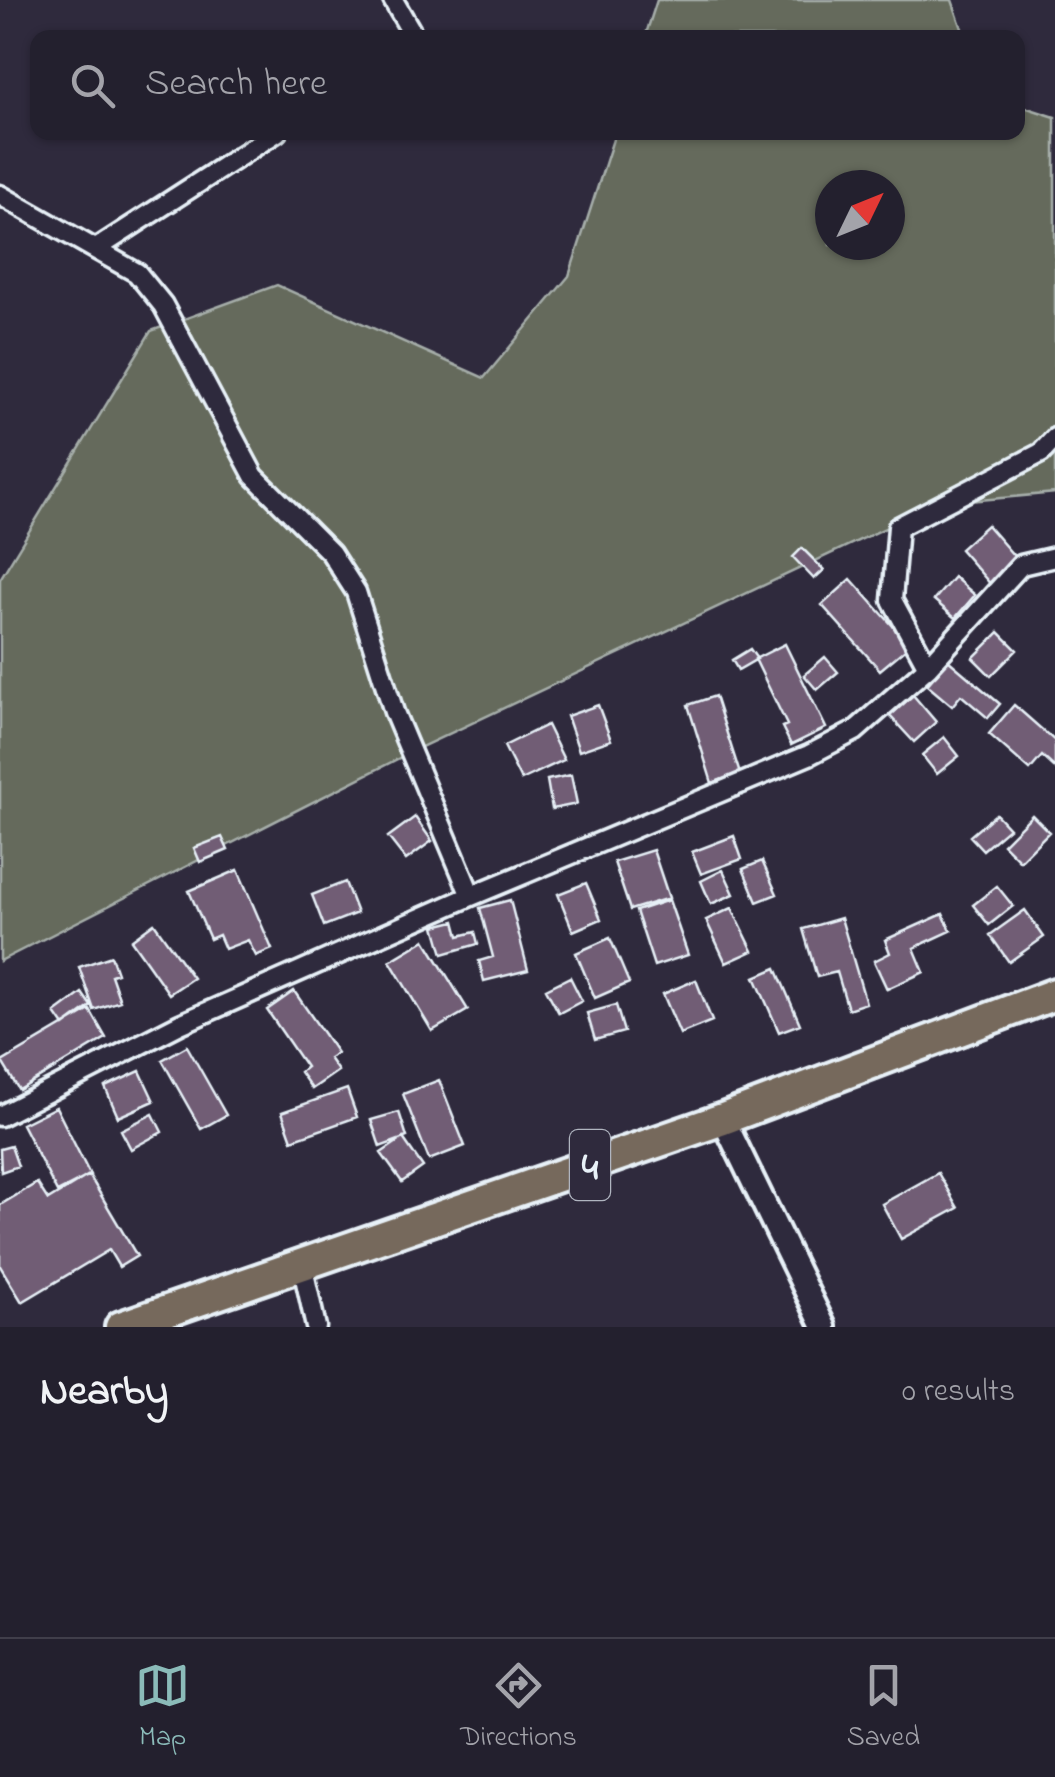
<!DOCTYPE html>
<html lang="en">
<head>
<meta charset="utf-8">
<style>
  body { margin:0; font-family:"Indie Flower",sans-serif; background:#2b2836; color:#f1f3f6 }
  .compass { position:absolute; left:815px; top:170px; width:90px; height:90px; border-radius:50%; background:#23202e; box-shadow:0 2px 8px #0004; rotate:47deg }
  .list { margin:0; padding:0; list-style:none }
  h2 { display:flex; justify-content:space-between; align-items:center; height:130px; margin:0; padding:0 40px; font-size:42px }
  h2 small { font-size:32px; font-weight:400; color:#a3a3aa }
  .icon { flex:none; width:55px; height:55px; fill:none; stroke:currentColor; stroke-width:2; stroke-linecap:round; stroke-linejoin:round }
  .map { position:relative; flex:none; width:1055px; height:1327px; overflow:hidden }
  .search { position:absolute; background:#23202e; box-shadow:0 2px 8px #0004; left:30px; right:30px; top:30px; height:110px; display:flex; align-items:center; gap:25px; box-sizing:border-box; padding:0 35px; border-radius:20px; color:#a3a3aa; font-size:38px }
  .sheet { height:310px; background:#23202e }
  nav { display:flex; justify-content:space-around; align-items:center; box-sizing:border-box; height:140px; border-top:2px solid #403e4a; background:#23202e; font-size:28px; color:#a3a3aa }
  nav a { display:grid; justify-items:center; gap:5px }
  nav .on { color:#8bbbb9 }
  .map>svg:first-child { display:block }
  .green { fill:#656a5c; stroke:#a6aeaa; stroke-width:2.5; fill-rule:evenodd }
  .building { fill:#715d75; stroke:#e8f1f8; stroke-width:2.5 }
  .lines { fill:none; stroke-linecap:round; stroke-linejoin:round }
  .minor-casing { stroke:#e8f1f8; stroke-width:25 }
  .tertiary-casing { stroke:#e8f1f8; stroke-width:30 }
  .trunk-casing { stroke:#e8f1f8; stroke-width:38 }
  .minor { stroke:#2f2a3d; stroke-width:18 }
  .tertiary { stroke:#2f2a3d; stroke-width:22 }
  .trunk { stroke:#76695c; stroke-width:30 }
  .labels { text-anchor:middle; stroke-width:10; stroke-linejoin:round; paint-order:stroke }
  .shield { fill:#2f2a3d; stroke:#b0b5c0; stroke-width:2.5 }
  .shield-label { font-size:40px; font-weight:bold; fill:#e8f1f8 }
</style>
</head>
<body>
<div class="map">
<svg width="1055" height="1327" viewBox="0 0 1055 1327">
  <rect width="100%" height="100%" fill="#2f2a3d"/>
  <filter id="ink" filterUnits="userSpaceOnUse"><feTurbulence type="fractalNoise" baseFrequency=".01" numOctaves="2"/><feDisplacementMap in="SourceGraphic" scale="20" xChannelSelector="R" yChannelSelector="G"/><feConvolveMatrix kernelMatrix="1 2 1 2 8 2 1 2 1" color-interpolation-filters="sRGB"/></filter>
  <g filter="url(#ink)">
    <!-- green -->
    <path class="green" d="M 657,0 L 952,0 L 965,37 L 645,37 Z
      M 1018,105 L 1055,117 L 1055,493 L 936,504 L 421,747 L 0,961 L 0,579 L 151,331 L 277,285 L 484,378 L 569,276 L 615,133 L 1018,132 ZM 830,185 L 890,185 L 890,245 L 830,245 Z"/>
    <!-- building -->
    <path class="building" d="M 987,525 L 1020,563 L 993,587 L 960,549 Z
      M 802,548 L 824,570 L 814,579 L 793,557 Z
      M 954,577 L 975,595 L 955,618 L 934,600 Z
      M 851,579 L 910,645 L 880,670 L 822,605 Z
      M 999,632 L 1017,650 L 991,676 L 973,658 Z
      M 785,644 L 826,728 L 791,745 L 782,727 L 787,725 L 755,659 Z
      M 750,649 L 757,659 L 738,670 L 732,660 Z
      M 825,657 L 838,672 L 817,690 L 804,675 Z
      M 948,660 L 1000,704 L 988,718 L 961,695 L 952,706 L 927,685 Z
      M 913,695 L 936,722 L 914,742 L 890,716 Z
      M 715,696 L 740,774 L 712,783 L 688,705 Z
      M 598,705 L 611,740 L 579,751 L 567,716 Z
      M 1014,705 L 1055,741 L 1055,768 L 1042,756 L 1030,770 L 989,734 Z
      M 547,725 L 564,760 L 521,780 L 504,746 Z
      M 944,737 L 959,756 L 937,774 L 922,755 Z
      M 571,775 L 577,804 L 552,809 L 547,780 Z
      M 996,814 L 1009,828 L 983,850 L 970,836 Z
      M 1032,815 L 1049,832 L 1020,861 L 1003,844 Z
      M 415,817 L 432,841 L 406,860 L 388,837 Z
      M 734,836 L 742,859 L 701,874 L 692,852 Z
      M 222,837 L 228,850 L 200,862 L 194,848 Z
      M 653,850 L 669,898 L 630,910 L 614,862 Z
      M 762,861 L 777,894 L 757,902 L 743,869 Z
      M 238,870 L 272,949 L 256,956 L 248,940 L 225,949 L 219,935 L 210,939 L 189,891 Z
      M 723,870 L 734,894 L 711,904 L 701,881 Z
      M 345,882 L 357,913 L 324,926 L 312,895 Z
      M 586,883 L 601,919 L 573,931 L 558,894 Z
      M 997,886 L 1013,906 L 989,925 L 973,905 Z
      M 510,900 L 528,970 L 484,981 L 479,961 L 493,957 L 480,908 Z
      M 669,900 L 688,955 L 654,966 L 636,911 Z
      M 732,908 L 753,951 L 726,963 L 706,920 Z
      M 1025,910 L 1044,937 L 1009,962 L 990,935 Z
      M 943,914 L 951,931 L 914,948 L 924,972 L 887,989 L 874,961 L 890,953 L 885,940 Z
      M 841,918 L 866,1003 L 848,1009 L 837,972 L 817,977 L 803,929 Z
      M 455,921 L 459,936 L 475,932 L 478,944 L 443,954 L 435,926 Z
      M 154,923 L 193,978 L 169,994 L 131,940 Z
      M 610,938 L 629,983 L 595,998 L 576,953 Z
      M 425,940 L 468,1010 L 432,1031 L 390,961 Z
      M 111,956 L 117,973 L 111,975 L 120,1001 L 94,1010 L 79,967 Z
      M 776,968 L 800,1024 L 779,1032 L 755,977 Z
      M 570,977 L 582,1001 L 559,1013 L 546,989 Z
      M 696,980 L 712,1021 L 680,1034 L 663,994 Z
      M 294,991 L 337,1053 L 329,1058 L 338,1071 L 312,1089 L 300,1072 L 306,1067 L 267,1010 Z
      M 82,993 L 91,1006 L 64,1026 L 55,1013 Z
      M 616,1005 L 624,1032 L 595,1040 L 587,1013 Z
      M 90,1010 L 106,1038 L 19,1090 L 2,1062 Z
      M 187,1046 L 226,1115 L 201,1129 L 162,1060 Z
      M 140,1071 L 154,1101 L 118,1117 L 105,1087 Z
      M 439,1080 L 465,1146 L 429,1160 L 403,1094 Z
      M 347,1089 L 357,1117 L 292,1140 L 282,1112 Z
      M 56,1107 L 90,1175 L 57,1192 L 22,1124 Z
      M 399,1112 L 407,1137 L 380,1147 L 371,1120 Z
      M 153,1114 L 162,1132 L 131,1149 L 121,1130 Z
      M 403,1138 L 423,1167 L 402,1182 L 381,1153 Z
      M 11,1146 L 18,1166 L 1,1172 L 0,1149 Z
      M 938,1173 L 958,1208 L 901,1239 L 882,1204 Z
      M 89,1175 L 137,1256 L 119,1267 L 109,1250 L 22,1302 L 0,1266 L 0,1205 L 37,1183 L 48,1200 Z"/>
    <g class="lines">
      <!-- minor casing -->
      <g class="minor-casing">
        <path id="minor" d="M 393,0 L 415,38
          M 0,195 L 137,273 L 163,305 L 254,476 L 331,553 L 356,592 L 394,712 L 471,896
          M 96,249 L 277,132
          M 928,667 L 892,600 L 898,527 L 1041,453 L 1055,438
          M 0,1116 L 180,1024 L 471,896 L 809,755 L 855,731 L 928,667 L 1021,565 L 1055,557
          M 302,1264 L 316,1327"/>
      </g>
      <!-- tertiary casing -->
      <g class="tertiary-casing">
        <path id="tertiary" d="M 723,1119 L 824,1327"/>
      </g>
      <!-- trunk casing -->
      <g class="trunk-casing">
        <path id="trunk" d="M 121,1327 L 723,1119 L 1055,994"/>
      </g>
      <!-- minor -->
      <use href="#minor" class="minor"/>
      <!-- tertiary -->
      <use href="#tertiary" class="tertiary"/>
      <!-- trunk -->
      <use href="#trunk" class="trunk"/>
    </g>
  </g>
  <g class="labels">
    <!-- shield labels -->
    <rect class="shield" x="570" y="1130" width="40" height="70" rx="8"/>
    <g class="shield-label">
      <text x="590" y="1179">4</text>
    </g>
  </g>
</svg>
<svg class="compass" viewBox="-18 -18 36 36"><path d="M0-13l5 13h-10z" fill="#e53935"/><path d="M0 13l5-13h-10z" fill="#a3a3aa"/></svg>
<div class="search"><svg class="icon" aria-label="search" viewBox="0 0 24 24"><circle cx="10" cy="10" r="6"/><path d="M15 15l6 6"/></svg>Search here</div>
</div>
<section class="sheet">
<h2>Nearby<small>0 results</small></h2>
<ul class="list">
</ul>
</section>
<nav>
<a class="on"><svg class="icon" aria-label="map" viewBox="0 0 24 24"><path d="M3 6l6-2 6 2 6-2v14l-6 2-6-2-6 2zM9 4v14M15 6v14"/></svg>Map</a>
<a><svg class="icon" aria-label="directions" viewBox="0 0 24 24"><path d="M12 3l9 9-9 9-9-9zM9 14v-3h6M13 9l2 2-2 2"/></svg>Directions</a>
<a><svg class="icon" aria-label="saved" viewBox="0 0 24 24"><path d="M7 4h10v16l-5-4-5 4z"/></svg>Saved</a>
</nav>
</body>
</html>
